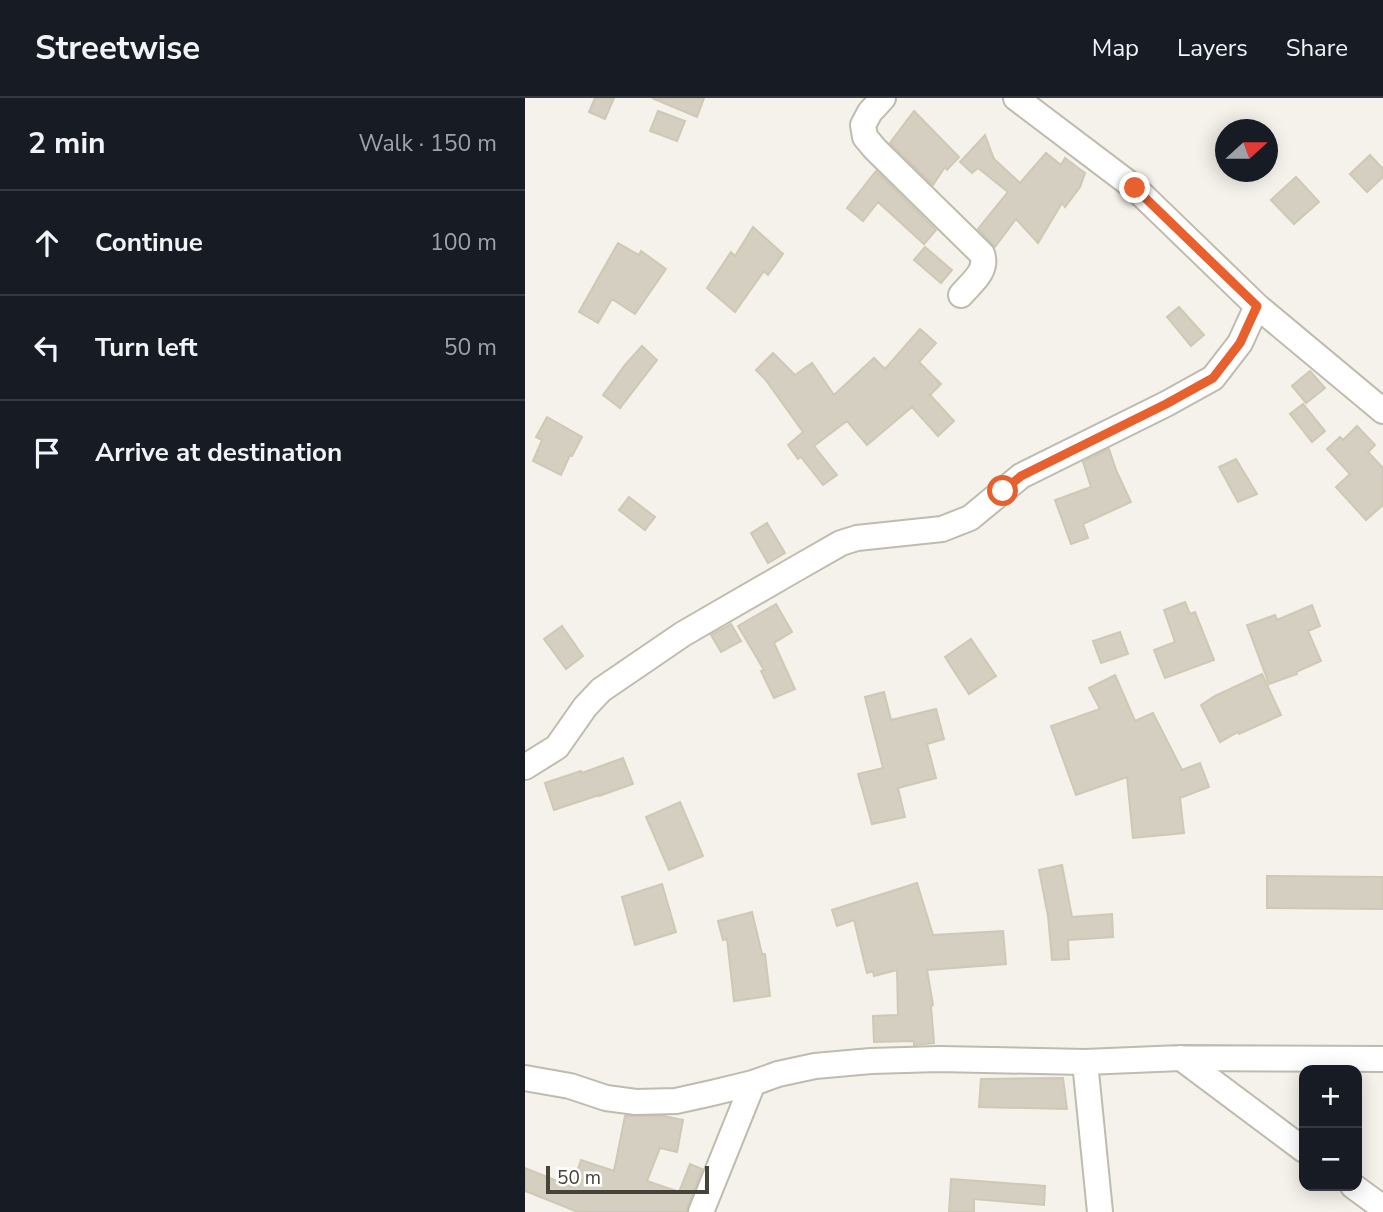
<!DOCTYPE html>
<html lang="en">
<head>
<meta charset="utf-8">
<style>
  body { margin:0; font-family:"Nunito Sans",sans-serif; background:#242831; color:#f1f3f6 }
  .controls { position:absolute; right:21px; bottom:21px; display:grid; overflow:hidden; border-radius:14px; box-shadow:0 4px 18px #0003 }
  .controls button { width:63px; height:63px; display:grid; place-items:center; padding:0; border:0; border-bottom:2px solid #363941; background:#171b24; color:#f1f3f6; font:35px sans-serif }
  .compass { position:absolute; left:690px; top:21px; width:63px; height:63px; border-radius:50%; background:#171b24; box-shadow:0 4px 18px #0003; rotate:69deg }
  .scale { position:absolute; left:21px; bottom:18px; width:163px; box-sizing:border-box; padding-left:7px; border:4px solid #474339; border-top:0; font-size:19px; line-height:24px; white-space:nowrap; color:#474339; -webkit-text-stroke:5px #fff; paint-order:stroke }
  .stop { position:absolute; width:21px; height:21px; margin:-16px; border:5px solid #e8602d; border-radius:50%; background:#fff }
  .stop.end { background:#e8602d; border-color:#fff; box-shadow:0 2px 7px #0008 }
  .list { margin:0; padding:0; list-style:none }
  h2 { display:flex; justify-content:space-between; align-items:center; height:91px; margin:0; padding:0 28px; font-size:30px }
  h2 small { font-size:23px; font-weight:400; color:#9ea1a6 }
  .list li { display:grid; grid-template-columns:46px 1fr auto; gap:21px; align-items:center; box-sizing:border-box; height:105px; padding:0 28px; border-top:2px solid #363941 }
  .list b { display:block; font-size:26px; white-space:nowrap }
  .list em { font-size:23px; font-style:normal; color:#9ea1a6 }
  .icon { flex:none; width:38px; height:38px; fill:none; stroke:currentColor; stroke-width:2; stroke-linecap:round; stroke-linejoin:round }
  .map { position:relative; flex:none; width:858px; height:1114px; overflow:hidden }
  header { display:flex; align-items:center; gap:42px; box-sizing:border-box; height:98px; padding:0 35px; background:#171b24; border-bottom:2px solid #363941 }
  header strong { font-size:33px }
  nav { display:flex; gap:38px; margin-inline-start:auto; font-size:24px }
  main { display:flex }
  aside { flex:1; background:#171b24 }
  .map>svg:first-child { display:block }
  .building { fill:#d4cfc1; stroke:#cfc8b4; stroke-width:2 }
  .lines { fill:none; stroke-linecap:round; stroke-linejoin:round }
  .street-casing { stroke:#bfbbad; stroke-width:28 }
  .street { stroke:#fff; stroke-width:24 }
  .route { stroke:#e8602d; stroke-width:9 }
</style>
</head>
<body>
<header>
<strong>Streetwise</strong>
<nav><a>Map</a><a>Layers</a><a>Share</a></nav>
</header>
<main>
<aside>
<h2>2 min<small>Walk · 150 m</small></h2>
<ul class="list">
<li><svg class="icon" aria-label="ahead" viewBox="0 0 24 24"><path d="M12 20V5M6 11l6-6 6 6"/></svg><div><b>Continue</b></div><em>100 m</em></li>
<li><svg class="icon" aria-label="left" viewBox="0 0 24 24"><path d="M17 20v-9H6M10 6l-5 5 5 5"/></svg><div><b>Turn left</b></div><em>50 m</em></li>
<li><svg class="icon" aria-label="arrive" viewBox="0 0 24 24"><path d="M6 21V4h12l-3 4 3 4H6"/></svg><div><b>Arrive at destination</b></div></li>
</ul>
</aside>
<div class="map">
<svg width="858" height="1114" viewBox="0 0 858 1114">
  <rect width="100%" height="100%" fill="#f4f2ea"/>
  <!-- building -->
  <path class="building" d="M 70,0 L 89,0 L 80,21 L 64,14 Z
    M 127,0 L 179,0 L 172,19 Z
    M 133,13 L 160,23 L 152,43 L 125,33 Z
    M 389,13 L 434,59 L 422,72 L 420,69 L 408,87 L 365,45 Z
    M 460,37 L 469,61 L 495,85 L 521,55 L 536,67 L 540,60 L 560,75 L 555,89 L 540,109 L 537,105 L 513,145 L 491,121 L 470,149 L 453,131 L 483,94 L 453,70 L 447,75 L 435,64 Z
    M 845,57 L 858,71 L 858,79 L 842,94 L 825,76 Z
    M 351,73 L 411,132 L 399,146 L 353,104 L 338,123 L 322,110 Z
    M 771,79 L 794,104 L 769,126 L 746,102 Z
    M 228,129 L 258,156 L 243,177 L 239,173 L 210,214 L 182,190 L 206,154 L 210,158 Z
    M 93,145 L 114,157 L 116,153 L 141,171 L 110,216 L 87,201 L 73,225 L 54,214 Z
    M 400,149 L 427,172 L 416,185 L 389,162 Z
    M 654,209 L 679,237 L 666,248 L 642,219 Z
    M 395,231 L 411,245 L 394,264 L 416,286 L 405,297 L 429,323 L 413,338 L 387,309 L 342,347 L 322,323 L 289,348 L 312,377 L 298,387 L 276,359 L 273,361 L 263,347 L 278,334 L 240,281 L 231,272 L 248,255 L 270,277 L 287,265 L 309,297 L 349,260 L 360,271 Z
    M 117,248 L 132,262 L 95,310 L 78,297 L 100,267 Z
    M 785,273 L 800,290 L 781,305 L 767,288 Z
    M 778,306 L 800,333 L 787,344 L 765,316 Z
    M 22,319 L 57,339 L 47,358 L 45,357 L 36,377 L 8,363 L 17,342 L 11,339 Z
    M 832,328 L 850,347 L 843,354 L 858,370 L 858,407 L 841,422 L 811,389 L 825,376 L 802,351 L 815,339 L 818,342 Z
    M 584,351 L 591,372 L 606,404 L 558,426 L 563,440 L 546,446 L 530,402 L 566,389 L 558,364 Z
    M 711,361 L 732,396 L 713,404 L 694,369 Z
    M 104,399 L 130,419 L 120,432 L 94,412 Z
    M 242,425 L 260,455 L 243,465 L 226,435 Z
    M 660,504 L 665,516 L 670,514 L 689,562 L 640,580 L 629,552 L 650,544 L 639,512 Z
    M 251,506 L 267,534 L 249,545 L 270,591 L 249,600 L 236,573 L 239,572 L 213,528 Z
    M 787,507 L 795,528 L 783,533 L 796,563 L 771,574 L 772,576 L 744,586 L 722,527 L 750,517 L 752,522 Z
    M 206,526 L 216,543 L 196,554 L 186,537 Z
    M 37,528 L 58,558 L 41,571 L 19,541 Z
    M 595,534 L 603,556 L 576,565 L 568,543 Z
    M 446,541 L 471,578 L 444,596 L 420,559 Z
    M 737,576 L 756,617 L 714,636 L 713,634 L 695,644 L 676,607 L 690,598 Z
    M 590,577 L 610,623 L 628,615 L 657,672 L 675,665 L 684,689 L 655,700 L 659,735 L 608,740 L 602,679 L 551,697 L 526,628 L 575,611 L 564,590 Z
    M 359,594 L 366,622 L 411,611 L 419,641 L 402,646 L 411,680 L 373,690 L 380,719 L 347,726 L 333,676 L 358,670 L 340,599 Z
    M 98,660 L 108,686 L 74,698 L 74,697 L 29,712 L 20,685 L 56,673 L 57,675 Z
    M 155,704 L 178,758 L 144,772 L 121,719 Z
    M 537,767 L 547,819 L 587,816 L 588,839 L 543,842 L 544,861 L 527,862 L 523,818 L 514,772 Z
    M 742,778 L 858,779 L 858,811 L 742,810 Z
    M 392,785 L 408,837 L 478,833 L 481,866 L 402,872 L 408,907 L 406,908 L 409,945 L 389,947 L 389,943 L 349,944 L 348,918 L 373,917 L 372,872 L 349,878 L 348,873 L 342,875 L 329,822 L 312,828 L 307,812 Z
    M 137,786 L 151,834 L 110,847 L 97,799 Z
    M 227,814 L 237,856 L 240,856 L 245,898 L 209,903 L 202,841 L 198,842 L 193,823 Z
    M 538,980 L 542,1011 L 454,1009 L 456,981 Z
    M 100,1018 L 139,1018 L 158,1022 L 152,1054 L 135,1050 L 122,1083 L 154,1094 L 165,1066 L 177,1071 L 161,1114 L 53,1114 L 0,1093 L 0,1070 L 47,1089 L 56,1062 L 89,1073 Z
    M 426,1081 L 520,1088 L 519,1107 L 449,1101 L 449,1114 L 424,1114 Z"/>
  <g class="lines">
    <!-- street casing -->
    <g class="street-casing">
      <path id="street" d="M 358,0 L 345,14 L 338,27 L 340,39 L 350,51 L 457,156 C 463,173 447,184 436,197
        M 491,0 L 610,90 L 732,208 L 858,313
        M 0,669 L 32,649 L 60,609 L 76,592 L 158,536 L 267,473 L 316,445 L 332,440 L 417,431 L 445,420 L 496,378 L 641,306 L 688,280 L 715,245 L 732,208
        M 656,960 L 779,1052
        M 560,964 L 575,1114
        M 0,980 L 45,988 L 81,1000 L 111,1004 L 151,1003 L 187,995 L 228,985 L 253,976 L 290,968 L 346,963 L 414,961 L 560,964 L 656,960 L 858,961
        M 828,1088 L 858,1110
        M 176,1114 L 228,985"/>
    </g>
    <!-- street -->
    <use href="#street" class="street"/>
  </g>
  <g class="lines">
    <!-- route -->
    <path class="route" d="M 478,393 L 496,378 L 641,306 L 688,280 L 715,245 L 732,208 L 610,90"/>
  </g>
</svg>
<div class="controls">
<button>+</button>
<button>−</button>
</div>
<svg class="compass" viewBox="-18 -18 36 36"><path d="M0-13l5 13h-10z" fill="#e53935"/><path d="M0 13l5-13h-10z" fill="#9ea1a6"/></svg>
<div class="scale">50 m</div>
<div class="stop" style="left:478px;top:393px"></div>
<div class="stop end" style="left:610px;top:90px"></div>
</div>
</main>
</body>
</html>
